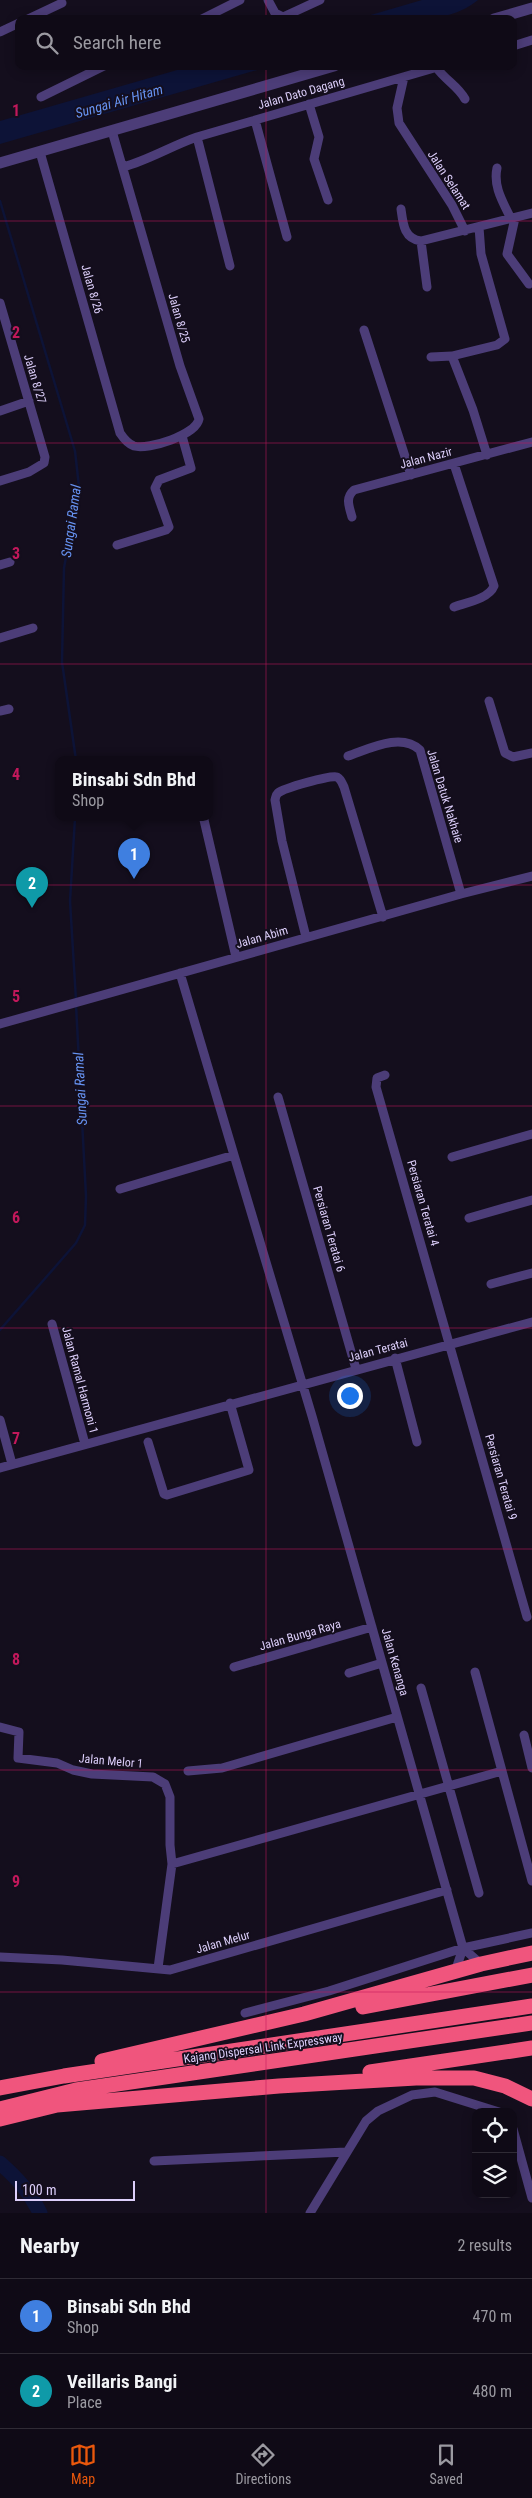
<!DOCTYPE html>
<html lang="en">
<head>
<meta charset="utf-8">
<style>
  body { margin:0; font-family:"Roboto Condensed",sans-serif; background:#18131f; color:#f1f3f6 }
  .controls { position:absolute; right:15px; bottom:15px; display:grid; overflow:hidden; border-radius:10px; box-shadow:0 2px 12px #0003 }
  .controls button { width:45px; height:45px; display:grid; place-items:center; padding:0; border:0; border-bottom:1px solid #2f2b35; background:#0f0a16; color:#f1f3f6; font:25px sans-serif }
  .scale { position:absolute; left:15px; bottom:12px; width:120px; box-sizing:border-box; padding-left:5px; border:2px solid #ddcffb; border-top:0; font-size:14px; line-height:18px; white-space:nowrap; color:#ddcffb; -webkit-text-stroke:4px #140e1d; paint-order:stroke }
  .you { position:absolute; left:349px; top:1395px; width:18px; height:18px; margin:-12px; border:4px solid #fff; border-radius:50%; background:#1a73e8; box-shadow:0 0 0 8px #1a73e833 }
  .badge { display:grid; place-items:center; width:32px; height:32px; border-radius:50%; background:#ea580c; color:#fff; font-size:16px; font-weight:700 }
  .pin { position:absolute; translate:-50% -41px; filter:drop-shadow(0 1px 2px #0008) }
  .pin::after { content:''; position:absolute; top:26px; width:18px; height:15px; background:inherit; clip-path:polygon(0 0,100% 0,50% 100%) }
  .popup { position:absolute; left:55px; top:756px; width:158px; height:65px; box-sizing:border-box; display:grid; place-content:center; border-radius:10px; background:#0f0a16; filter:drop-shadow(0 1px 4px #0005); font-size:16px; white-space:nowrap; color:#9b9aa1 }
  .popup b { font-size:19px; color:#f1f3f6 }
  .popup::after { content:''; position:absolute; left:50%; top:100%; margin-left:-10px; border:10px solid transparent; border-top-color:#0f0a16 }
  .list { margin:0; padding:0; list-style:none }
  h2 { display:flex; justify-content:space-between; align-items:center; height:65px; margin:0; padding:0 20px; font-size:21px }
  h2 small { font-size:16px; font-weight:400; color:#9b9aa1 }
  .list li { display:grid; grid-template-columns:32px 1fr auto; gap:15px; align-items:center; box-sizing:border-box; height:75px; padding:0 20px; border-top:1px solid #2f2b35 }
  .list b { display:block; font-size:19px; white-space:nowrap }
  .list p { margin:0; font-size:16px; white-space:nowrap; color:#9b9aa1 }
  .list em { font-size:16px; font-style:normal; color:#9b9aa1 }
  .icon { flex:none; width:28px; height:28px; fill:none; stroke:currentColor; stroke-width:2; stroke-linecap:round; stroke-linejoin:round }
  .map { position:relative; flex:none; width:532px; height:2213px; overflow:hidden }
  .search { position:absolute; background:#0f0a16; box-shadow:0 2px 12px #0003; left:15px; right:15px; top:15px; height:55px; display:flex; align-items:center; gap:12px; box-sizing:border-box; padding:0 18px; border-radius:10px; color:#9b9aa1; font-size:19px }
  .sheet { height:215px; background:#0f0a16 }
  nav { display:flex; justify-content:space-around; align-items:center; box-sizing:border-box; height:70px; border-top:1px solid #2f2b35; background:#0f0a16; font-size:14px; color:#9b9aa1 }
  nav a { display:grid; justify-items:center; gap:2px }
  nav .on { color:#ea580c }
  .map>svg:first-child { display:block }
  .water { fill:#0d1337 }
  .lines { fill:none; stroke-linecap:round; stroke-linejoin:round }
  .stream { stroke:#0d1337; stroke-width:2.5 }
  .river { stroke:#0d1337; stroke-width:15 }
  .minor { stroke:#4c3d78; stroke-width:9 }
  .tertiary { stroke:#4c3d78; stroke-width:11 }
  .motorway { stroke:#f0557d; stroke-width:15 }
  .grid { fill:none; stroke:#c2185b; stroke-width:1; stroke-opacity:0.55 }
  .labels { text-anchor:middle; stroke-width:4; stroke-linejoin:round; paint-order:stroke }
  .street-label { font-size:12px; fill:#ddcffb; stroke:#140e1d }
  .water-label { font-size:14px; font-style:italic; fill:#6692f1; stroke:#140e1d }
  .grid-label { font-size:16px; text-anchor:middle; font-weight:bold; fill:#c2185b; stroke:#140e1d; stroke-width:4; stroke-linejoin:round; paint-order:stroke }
</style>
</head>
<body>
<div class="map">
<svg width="532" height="2213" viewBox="0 0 532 2213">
  <rect width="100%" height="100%" fill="#140e1d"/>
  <!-- water -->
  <path class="water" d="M 422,0 L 478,0 C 445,27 397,19 357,19 Z
    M 191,66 L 271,66 L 0,144 L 0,121 Z"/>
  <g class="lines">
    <!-- stream -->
    <path class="stream" d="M 0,201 L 75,451 L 79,487 L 64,568 L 62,662 L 76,760
      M 75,818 L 70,901 L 76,1000
      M 0,1330 L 76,1243 L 85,1225 L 86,1196 L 76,1005"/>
    <!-- river -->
    <path class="river" d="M 0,2163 C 17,2178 30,2192 40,2213"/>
    <!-- minor -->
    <path class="minor" d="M 268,0 L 275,13 L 283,17 L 320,0
      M 28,19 L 62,3
      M 202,19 L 240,0
      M 0,32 L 19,23
      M 513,46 L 532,40
      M 436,67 C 445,80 458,86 465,99
      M 404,77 L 397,108 L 399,123 L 452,205 L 465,231
      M 41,97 L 104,66
      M 309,104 L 319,137 L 314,159 L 328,200
      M 255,120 L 287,237
      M 197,137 L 230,266
      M 40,152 L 120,433 C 124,439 128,444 134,446 C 149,450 196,435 199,419 L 180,366 L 112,131
      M 123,167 C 149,160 171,146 197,137 L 441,66
      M 497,168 C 493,187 503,202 511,219
      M 401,209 C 403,224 404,239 421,241 L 532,213
      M 515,218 L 507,254 L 529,284
      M 421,241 L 427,287
      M 0,303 L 45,457 L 44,463 L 29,472 L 0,481
      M 364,330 L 411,475
      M 452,356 L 497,345 L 505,339 L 481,254 L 479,227
      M 431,357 L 452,356 L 473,410 L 487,455
      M 0,411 L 29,401
      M 352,517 C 349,506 345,498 354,490 L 532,442
      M 117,545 L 166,530 L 169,527 L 155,488 L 159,480 L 191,468 L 182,436
      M 0,565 L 10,562
      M 454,607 C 465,603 489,599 494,586 L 454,464
      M 0,638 L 33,628
      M 489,701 L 505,753 L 513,757 L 532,753
      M 0,711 L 9,709
      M 348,756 C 369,749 401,732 420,750 L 461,894
      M 204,820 L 236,957
      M 306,937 L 282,841 L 275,800 C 276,797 275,796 278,793 C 284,788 330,775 337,777 C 341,779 342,783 344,787 L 383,917
      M 180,973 L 234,1155
      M 0,1024 L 461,894 L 532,876
      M 385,1075 L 377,1078 L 376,1087 L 527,1617
      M 278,1097 L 356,1369
      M 452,1157 L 532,1134
      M 120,1189 L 234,1155 L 312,1416 L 463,1948 L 481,1964
      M 469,1218 L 532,1200
      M 491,1284 L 532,1273
      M 52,1324 L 85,1444
      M 395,1358 L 417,1442
      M 0,1420 L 12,1464
      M 148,1442 L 164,1494 L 167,1495 L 249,1470 L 230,1403
      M 0,1468 L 532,1322
      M 234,1667 L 372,1627
      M 475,1672 L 502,1771
      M 349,1673 L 382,1663
      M 421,1688 L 479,1893
      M 0,1727 L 19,1732 L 18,1758 L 57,1763 L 73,1770 L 92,1774 L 153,1777 L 165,1784 L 170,1797 L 170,1845 L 172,1864 L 158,1968
      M 524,1735 L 532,1768
      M 188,1771 L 222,1768 L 397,1717
      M 172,1864 L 502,1771 L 532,1881
      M 0,1957 L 62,1960 L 170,1970 L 447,1890
      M 455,1972 L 463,1948
      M 245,2013 L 329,1991 L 463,1948 L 532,1933
      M 513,2129 L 532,2198
      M 154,2161 L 346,2152
      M 310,2213 L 366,2121 L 378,2111 L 412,2095 L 435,2092 L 499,2112"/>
    <!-- tertiary -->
    <path class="tertiary" d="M 494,19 L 532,8
      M 0,163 L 334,66"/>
    <!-- motorway -->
    <path class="motorway" d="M 363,2007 L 532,1975
      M 102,2061 L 304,2014 L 481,1964 L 532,1953
      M 370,2072 L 532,2048
      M 0,2088 L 64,2076 L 532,2006
      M 0,2109 L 76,2090 L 532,2023
      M 0,2119 L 57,2105 L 279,2086 L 416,2078 L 474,2078 L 505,2086 L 532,2099"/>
  </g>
  <!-- grid -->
  <path class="grid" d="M 266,0 L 266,19M 266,66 L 266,2213M 0,221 L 532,221M 0,443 L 532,443M 0,664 L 532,664M 0,885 L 532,885M 0,1106 L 532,1106M 0,1328 L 532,1328M 0,1549 L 532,1549M 0,1770 L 532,1770M 0,1992 L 532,1992"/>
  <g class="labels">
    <!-- street labels -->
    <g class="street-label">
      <text transform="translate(301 93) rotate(-16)" y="4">Jalan Dato Dagang</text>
      <text transform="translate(449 180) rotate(57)" y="4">Jalan Selamat</text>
      <text transform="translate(92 289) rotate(74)" y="4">Jalan 8/26</text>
      <text transform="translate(179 318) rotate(74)" y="4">Jalan 8/25</text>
      <text transform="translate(35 379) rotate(73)" y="4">Jalan 8/27</text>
      <text transform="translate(426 458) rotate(-15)" y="4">Jalan Nazir</text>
      <text transform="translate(445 796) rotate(73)" y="4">Jalan Datuk Nakhaie</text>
      <text transform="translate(262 937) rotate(-16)" y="4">Jalan Abim</text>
      <text transform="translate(423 1203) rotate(74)" y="4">Persiaran Teratai 4</text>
      <text transform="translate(329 1229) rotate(74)" y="4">Persiaran Teratai 6</text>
      <text transform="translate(378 1350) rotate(-15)" y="4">Jalan Teratai</text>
      <text transform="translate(80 1380) rotate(75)" y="4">Jalan Ramal Harmoni 1</text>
      <text transform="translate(501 1477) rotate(74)" y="4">Persiaran Teratai 9</text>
      <text transform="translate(300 1635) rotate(-16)" y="4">Jalan Bunga Raya</text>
      <text transform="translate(395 1662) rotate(74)" y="4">Jalan Kenanga</text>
      <text transform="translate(111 1761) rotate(5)" y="4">Jalan Melor 1</text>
      <text transform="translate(223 1942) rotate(-16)" y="4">Jalan Melur</text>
      <text transform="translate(263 2048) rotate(-8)" y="4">Kajang Dispersal Link Expressway</text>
    </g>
    <!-- water labels -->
    <g class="water-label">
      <text transform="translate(119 101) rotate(-16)" y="5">Sungai Air Hitam</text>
      <text transform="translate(71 521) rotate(-82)" y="5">Sungai Ramal</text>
      <text transform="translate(80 1089) rotate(-93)" y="5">Sungai Ramal</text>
    </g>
  </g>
  <g class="grid-label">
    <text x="16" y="116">1</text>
    <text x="16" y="338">2</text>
    <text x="16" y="559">3</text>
    <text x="16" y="780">4</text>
    <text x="16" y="1002">5</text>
    <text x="16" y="1223">6</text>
    <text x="16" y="1444">7</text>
    <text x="16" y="1665">8</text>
    <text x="16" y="1887">9</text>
  </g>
</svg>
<div class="controls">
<button><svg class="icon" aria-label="locate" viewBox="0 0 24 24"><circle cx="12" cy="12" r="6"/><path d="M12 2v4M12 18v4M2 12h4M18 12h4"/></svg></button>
<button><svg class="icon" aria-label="layers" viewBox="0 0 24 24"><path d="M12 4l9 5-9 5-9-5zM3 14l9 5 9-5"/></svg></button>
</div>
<div class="scale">100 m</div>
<div class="you"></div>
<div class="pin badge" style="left:134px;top:879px;background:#3f7fe0">1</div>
<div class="popup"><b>Binsabi Sdn Bhd</b>Shop</div>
<div class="pin badge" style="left:32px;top:908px;background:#0f9aa8">2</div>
<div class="search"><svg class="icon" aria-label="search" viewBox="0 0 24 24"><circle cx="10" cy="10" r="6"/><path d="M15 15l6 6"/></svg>Search here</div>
</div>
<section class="sheet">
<h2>Nearby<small>2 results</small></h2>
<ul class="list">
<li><span class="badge" style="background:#3f7fe0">1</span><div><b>Binsabi Sdn Bhd</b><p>Shop</p></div><em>470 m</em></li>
<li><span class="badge" style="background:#0f9aa8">2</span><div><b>Veillaris Bangi</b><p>Place</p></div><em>480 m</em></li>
</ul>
</section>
<nav>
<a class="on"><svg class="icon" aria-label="map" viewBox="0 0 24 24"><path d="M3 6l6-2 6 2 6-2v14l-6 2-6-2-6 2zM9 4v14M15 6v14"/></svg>Map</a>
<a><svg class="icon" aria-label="directions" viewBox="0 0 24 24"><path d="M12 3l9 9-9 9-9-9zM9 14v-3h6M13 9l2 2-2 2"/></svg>Directions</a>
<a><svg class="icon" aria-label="saved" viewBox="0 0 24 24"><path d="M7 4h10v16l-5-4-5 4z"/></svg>Saved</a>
</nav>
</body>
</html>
